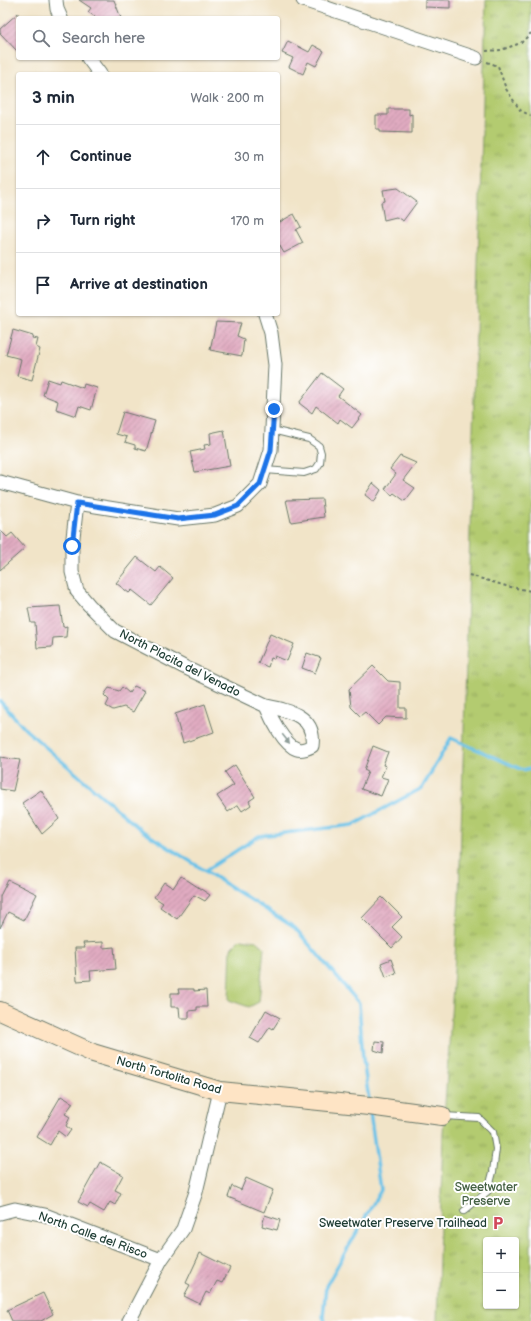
<!DOCTYPE html>
<html lang="en">
<head>
<meta charset="utf-8">
<style>
  body { margin:0; font-family:"Balsamiq Sans",sans-serif; background:#f2f2f3; color:#1f2937 }
  .controls { position:absolute; right:12px; bottom:12px; display:grid; overflow:hidden; border-radius:4px; box-shadow:0 1px 3px #0004 }
  .controls button { width:36px; height:36px; display:grid; place-items:center; padding:0; border:0; border-bottom:1px solid #e0e1e3; background:#fff; color:#1f2937; font:20px sans-serif }
  .stop { position:absolute; width:12px; height:12px; margin:-9px; border:3px solid #1a73e8; border-radius:50%; background:#fff }
  .stop.end { background:#1a73e8; border-color:#fff; box-shadow:0 1px 4px #0008 }
  .list { margin:0; padding:0; list-style:none }
  h2 { display:flex; justify-content:space-between; align-items:center; height:52px; margin:0; padding:0 16px; font-size:17px }
  h2 small { font-size:13px; font-weight:400; color:#747a83 }
  .list li { display:grid; grid-template-columns:26px 1fr auto; gap:12px; align-items:center; box-sizing:border-box; height:64px; padding:0 16px; border-top:1px solid #e0e1e3 }
  .list b { display:block; font-size:15px; white-space:nowrap }
  .list em { font-size:13px; font-style:normal; color:#747a83 }
  .icon { flex:none; width:22px; height:22px; fill:none; stroke:currentColor; stroke-width:2; stroke-linecap:round; stroke-linejoin:round }
  .map { position:relative; flex:none; width:531px; height:1321px; overflow:hidden }
  .search { position:absolute; background:#fff; box-shadow:0 1px 3px #0004; left:16px; top:16px; width:264px; height:44px; display:flex; align-items:center; gap:10px; box-sizing:border-box; padding:0 14px; border-radius:4px; color:#747a83; font-size:15px }
  .panel { position:absolute; background:#fff; box-shadow:0 1px 3px #0004; left:16px; top:72px; width:264px; height:244px; border-radius:4px }
  .map>svg:first-child { display:block }
  .park { fill:url(#park-tufts); stroke:#698452; fill-rule:evenodd }
  .garden { fill:#b3cb70; stroke:#698452 }
  .lines { fill:none; stroke-linecap:round; stroke-linejoin:round }
  .stream { stroke:#6bc2e8; stroke-width:3.5 }
  .building { fill:url(#building-hatch) }
  .lane-casing { stroke:#687768; stroke-width:8 }
  .street-casing { stroke:#687768; stroke-width:15 }
  .secondary-casing { stroke:#687768; stroke-width:20 }
  .path { stroke:#687768; stroke-width:2; stroke-dasharray:3 3; stroke-linecap:butt }
  .lane { stroke:#fff; stroke-width:6 }
  .street { stroke:#fff; stroke-width:13 }
  .secondary { stroke:#fee4c5; stroke-width:18 }
  .oneway { fill:#8f9e9a }
  .route { stroke:#1a73e8; stroke-width:5 }
  .labels { text-anchor:middle; stroke-width:4; stroke-linejoin:round; paint-order:stroke }
  .street-label { font-size:12px; fill:#1f3d34; stroke:#fff }
  .park-label { font-size:12px; fill:#446043; stroke:#fff }
  .poi-label { font-size:12px; fill:#1f3d34; stroke:#fff; text-anchor:end }
</style>
</head>
<body>
<div class="map">
<svg width="531" height="1321" viewBox="0 0 531 1321">
  <defs>
    <pattern id="park-tufts" width="24" height="20" patternUnits="userSpaceOnUse"><rect width="24" height="20" fill="#b3cb70"/><path d="M3 7l-1-3M5 7V3M7 7l1-3M15 17l-1-3M17 17v-4M19 17l1-3" fill="none" stroke="#91a65d"/></pattern>
    <pattern id="building-hatch" width="6" height="6" patternUnits="userSpaceOnUse"><rect width="6" height="6" fill="#e1abc1"/><path d="M-1 1l2-2M0 6l6-6M5 7l2-2" fill="none" stroke="#b68c9e"/></pattern>
  </defs>
  <rect width="100%" height="100%" fill="#fff"/>
  <filter id="ink" filterUnits="userSpaceOnUse"><feTurbulence type="fractalNoise" baseFrequency=".025" numOctaves="2"/><feDisplacementMap in="SourceGraphic" scale="8" xChannelSelector="R" yChannelSelector="G"/><feConvolveMatrix kernelMatrix="1 2 1 2 8 2 1 2 1" color-interpolation-filters="sRGB"/></filter>
  <filter id="wash" filterUnits="userSpaceOnUse"><feTurbulence type="fractalNoise" baseFrequency=".012" numOctaves="4" result="noise"/><feDisplacementMap in="SourceGraphic" scale="16" xChannelSelector="R" yChannelSelector="G"/><feGaussianBlur stdDeviation="0.9" result="paint"/><feColorMatrix in="noise" values="0 0 0 0 0 0 0 0 0 0 0 0 0 0 0 0 0 1.4 0 .05"/><feComposite in="paint" operator="in"/></filter>
  <g filter="url(#wash)">
    <rect width="100%" height="100%" fill="#f1e4c8"/>
    <!-- park -->
    <path class="park" d="M 486,0 L 531,0 L 531,1321 L 437,1321 L 443,1134 L 459,897 ZM 486,1240 L 516,1240 L 516,1306 L 486,1306 Z"/>
    <!-- garden -->
    <path class="garden" d="M 240,939 L 256,941 L 264,947 L 259,1002 L 249,1007 L 229,1000 L 231,948 Z"/>
    <g class="lines">
      <!-- stream -->
      <path class="stream" d="M 0,701 L 26,730 L 141,830 L 295,928 L 359,1003 L 363,1059 L 369,1100
        M 205,871 L 259,836 L 353,825 L 422,788 L 451,738 L 523,770 L 531,768
        M 325,1321 L 323,1317 L 326,1286 L 381,1190 L 370,1112"/>
    </g>
    <g id="blocks">
      <!-- building -->
      <path class="building" d="M 79,0 L 114,0 L 121,18 L 97,18 L 88,12 L 91,8 Z
        M 425,0 L 450,0 L 450,8 L 425,7 Z
        M 18,13 L 18,52 L 0,33 L 0,29 Z
        M 288,41 L 309,52 L 313,45 L 324,51 L 316,66 L 308,62 L 303,74 L 289,67 L 293,58 L 282,53 Z
        M 388,109 L 409,109 L 409,115 L 412,114 L 412,133 L 380,132 L 380,129 L 376,129 L 376,115 L 388,115 Z
        M 398,188 L 417,202 L 403,221 L 396,217 L 384,220 L 381,202 L 385,201 L 383,190 Z
        M 294,214 L 301,227 L 296,230 L 303,243 L 284,253 L 278,243 L 278,223 Z
        M 216,322 L 241,323 L 237,336 L 244,339 L 242,356 L 210,350 Z
        M 13,330 L 33,336 L 32,338 L 38,339 L 36,347 L 40,349 L 32,380 L 17,376 L 21,359 L 6,355 Z
        M 322,373 L 343,389 L 338,396 L 362,415 L 352,428 L 340,419 L 338,423 L 316,406 L 312,413 L 299,403 Z
        M 48,379 L 60,383 L 61,380 L 83,388 L 84,384 L 97,388 L 91,410 L 79,406 L 76,416 L 56,409 L 58,401 L 43,395 Z
        M 123,412 L 155,421 L 146,451 L 135,448 L 135,445 L 125,442 L 127,437 L 116,434 Z
        M 224,430 L 230,466 L 195,472 L 190,452 L 205,449 L 204,445 L 211,444 L 210,433 Z
        M 400,456 L 416,463 L 403,480 L 415,488 L 405,501 L 394,493 L 392,495 L 385,489 L 396,474 L 390,469 Z
        M 373,483 L 381,490 L 374,502 L 365,495 Z
        M 322,499 L 324,517 L 291,522 L 286,500 Z
        M 0,530 L 7,537 L 12,533 L 25,548 L 0,570 Z
        M 137,557 L 156,572 L 160,567 L 173,578 L 151,605 L 132,590 L 129,593 L 116,583 Z
        M 60,606 L 63,627 L 67,626 L 66,637 L 53,638 L 52,647 L 37,648 L 35,623 L 31,623 L 28,608 Z
        M 270,634 L 294,644 L 287,661 L 275,656 L 274,659 L 271,658 L 268,667 L 258,663 Z
        M 307,653 L 321,658 L 315,673 L 302,668 Z
        M 373,666 L 388,681 L 400,682 L 400,708 L 406,708 L 406,718 L 386,717 L 378,725 L 365,712 L 360,716 L 351,707 L 349,689 Z
        M 134,686 L 145,691 L 133,712 L 124,707 L 113,710 L 106,706 L 109,700 L 104,695 L 109,688 L 119,691 L 122,687 L 129,693 Z
        M 205,704 L 214,732 L 183,743 L 175,714 Z
        M 373,746 L 388,752 L 383,765 L 386,766 L 381,777 L 388,779 L 381,796 L 361,789 L 368,772 L 364,770 Z
        M 0,757 L 20,760 L 13,791 L 0,789 Z
        M 235,765 L 255,797 L 249,801 L 251,805 L 242,811 L 238,805 L 228,812 L 217,796 L 234,785 L 225,772 Z
        M 41,790 L 59,819 L 42,834 L 22,803 Z
        M 181,876 L 210,895 L 205,901 L 194,895 L 177,919 L 160,907 L 163,903 L 154,897 L 164,882 L 173,888 Z
        M 8,880 L 37,894 L 24,920 L 8,912 L 0,928 L 0,896 Z
        M 382,897 L 402,917 L 392,927 L 402,937 L 392,948 L 362,918 Z
        M 103,942 L 103,948 L 114,947 L 116,969 L 90,971 L 91,980 L 77,981 L 75,948 L 85,948 L 83,943 Z
        M 391,959 L 396,973 L 386,977 L 381,963 Z
        M 178,989 L 194,989 L 194,991 L 206,990 L 207,1007 L 197,1007 L 197,1010 L 189,1011 L 189,1018 L 180,1018 L 179,1007 L 171,1007 L 171,993 L 179,993 Z
        M 266,1010 L 280,1018 L 273,1029 L 270,1027 L 259,1043 L 250,1038 Z
        M 375,1041 L 384,1042 L 383,1053 L 374,1050 Z
        M 61,1096 L 73,1103 L 65,1114 L 70,1117 L 66,1126 L 71,1130 L 66,1137 L 58,1131 L 50,1145 L 37,1137 Z
        M 100,1162 L 123,1175 L 115,1190 L 121,1193 L 115,1205 L 110,1202 L 104,1212 L 90,1204 L 88,1207 L 78,1202 Z
        M 246,1178 L 273,1190 L 264,1212 L 228,1197 L 232,1186 L 241,1190 Z
        M 265,1215 L 280,1220 L 277,1230 L 262,1226 Z
        M 200,1253 L 230,1268 L 222,1283 L 217,1281 L 210,1294 L 206,1292 L 200,1304 L 184,1296 L 190,1285 L 186,1283 Z
        M 43,1293 L 53,1314 L 41,1321 L 12,1321 L 7,1310 Z"/>
    </g>
  </g>
  <g filter="url(#ink)">
    <use href="#blocks" fill-opacity="0" stroke="#687768" stroke-width="1"/>
    <g class="lines">
      <!-- lane casing -->
      <g class="lane-casing">
        <path id="lane" d="M 265,470 L 304,473 L 316,469 L 320,463 L 321,453 L 319,446 L 309,439 L 272,430
          M 444,1116 L 479,1118 L 493,1132 L 496,1149 L 493,1172 L 488,1191 L 464,1211"/>
      </g>
      <!-- street casing -->
      <g class="street-casing">
        <path id="street" d="M 56,0 L 57,9 L 61,18
          M 303,0 L 476,58
          M 88,58 L 100,74
          M 0,482 L 77,503 L 178,519 L 215,515 L 238,506 L 260,484 L 271,450 L 275,365 L 271,333 L 265,314
          M 77,503 L 72,546 L 72,572 L 77,591 L 89,605 L 115,631 L 186,668 L 266,706 C 290,711 316,716 312,746 C 308,748 302,751 297,749 C 284,745 271,718 266,706
          M 0,1213 L 15,1209 L 45,1215 L 161,1260
          M 129,1321 L 161,1260 L 183,1229 L 196,1192 L 220,1091"/>
      </g>
      <!-- secondary casing -->
      <g class="secondary-casing">
        <path id="secondary" d="M 0,1011 L 93,1053 L 220,1091 L 369,1106 L 442,1116"/>
      </g>
      <!-- path -->
      <path class="path" d="M 486,51 L 501,50 L 521,43 L 531,33
        M 487,62 L 498,66 L 506,89 L 520,110 L 531,116
        M 469,575 L 506,586 L 531,591"/>
      <!-- lane -->
      <use href="#lane" class="lane"/>
      <!-- street -->
      <use href="#street" class="street"/>
      <!-- secondary -->
      <use href="#secondary" class="secondary"/>
    </g>
    <!-- one-way arrows -->
    <defs><path id="oneway-solid" d="M-6-.8H1V-3.2L6.5 0L1 3.2V.8H-6Z"/></defs>
    <use class="oneway" href="#oneway-solid" transform="translate(286 739) rotate(51)"/>
  </g>
  <g class="lines" filter="url(#ink)">
    <!-- route -->
    <path class="route" d="M 72,546 L 77,503 L 178,519 L 215,515 L 238,506 L 260,484 L 271,450 L 274,409"/>
  </g>
  <!-- icons -->
  <defs>
    <g id="parking-bare" transform="scale(1.08)"><path d="M-3.5-5.5H1a3.5 3.5 0 0 1 0 7H-1V5.5H-3.5ZM-1-3.4V-.6H.8a1.4 1.4 0 0 0 0-2.8Z" fill="#d1495b" stroke="#fff" stroke-width="2.5" paint-order="stroke"/></g>
  </defs>
  <g fill-rule="evenodd">
    <use href="#parking-bare" x="498" y="1223"/>
  </g>
  <g class="labels">
    <!-- street labels -->
    <g class="street-label">
      <text transform="translate(180 663) rotate(27)" y="4">North Placita del Venado</text>
      <text transform="translate(169 1075) rotate(16)" y="4">North Tortolita Road</text>
      <text transform="translate(93 1235) rotate(20)" y="4">North Calle del Risco</text>
    </g>
    <!-- park labels -->
    <g class="park-label">
      <text x="486" y="1191">Sweetwater<tspan x="486" dy="14">Preserve</tspan></text>
    </g>
    <!-- poi labels -->
    <g class="poi-label">
      <text x="487" y="1227">Sweetwater Preserve Trailhead</text>
    </g>
  </g>
</svg>
<div class="controls">
<button>+</button>
<button>−</button>
</div>
<div class="stop" style="left:72px;top:546px"></div>
<div class="stop end" style="left:274px;top:409px"></div>
<div class="search"><svg class="icon" aria-label="search" viewBox="0 0 24 24"><circle cx="10" cy="10" r="6"/><path d="M15 15l6 6"/></svg>Search here</div>
<section class="panel">
<h2>3 min<small>Walk · 200 m</small></h2>
<ul class="list">
<li><svg class="icon" aria-label="ahead" viewBox="0 0 24 24"><path d="M12 20V5M6 11l6-6 6 6"/></svg><div><b>Continue</b></div><em>30 m</em></li>
<li><svg class="icon" aria-label="right" viewBox="0 0 24 24"><path d="M7 20v-9h11M14 6l5 5-5 5"/></svg><div><b>Turn right</b></div><em>170 m</em></li>
<li><svg class="icon" aria-label="arrive" viewBox="0 0 24 24"><path d="M6 21V4h12l-3 4 3 4H6"/></svg><div><b>Arrive at destination</b></div></li>
</ul>
</section>
</div>
</body>
</html>
